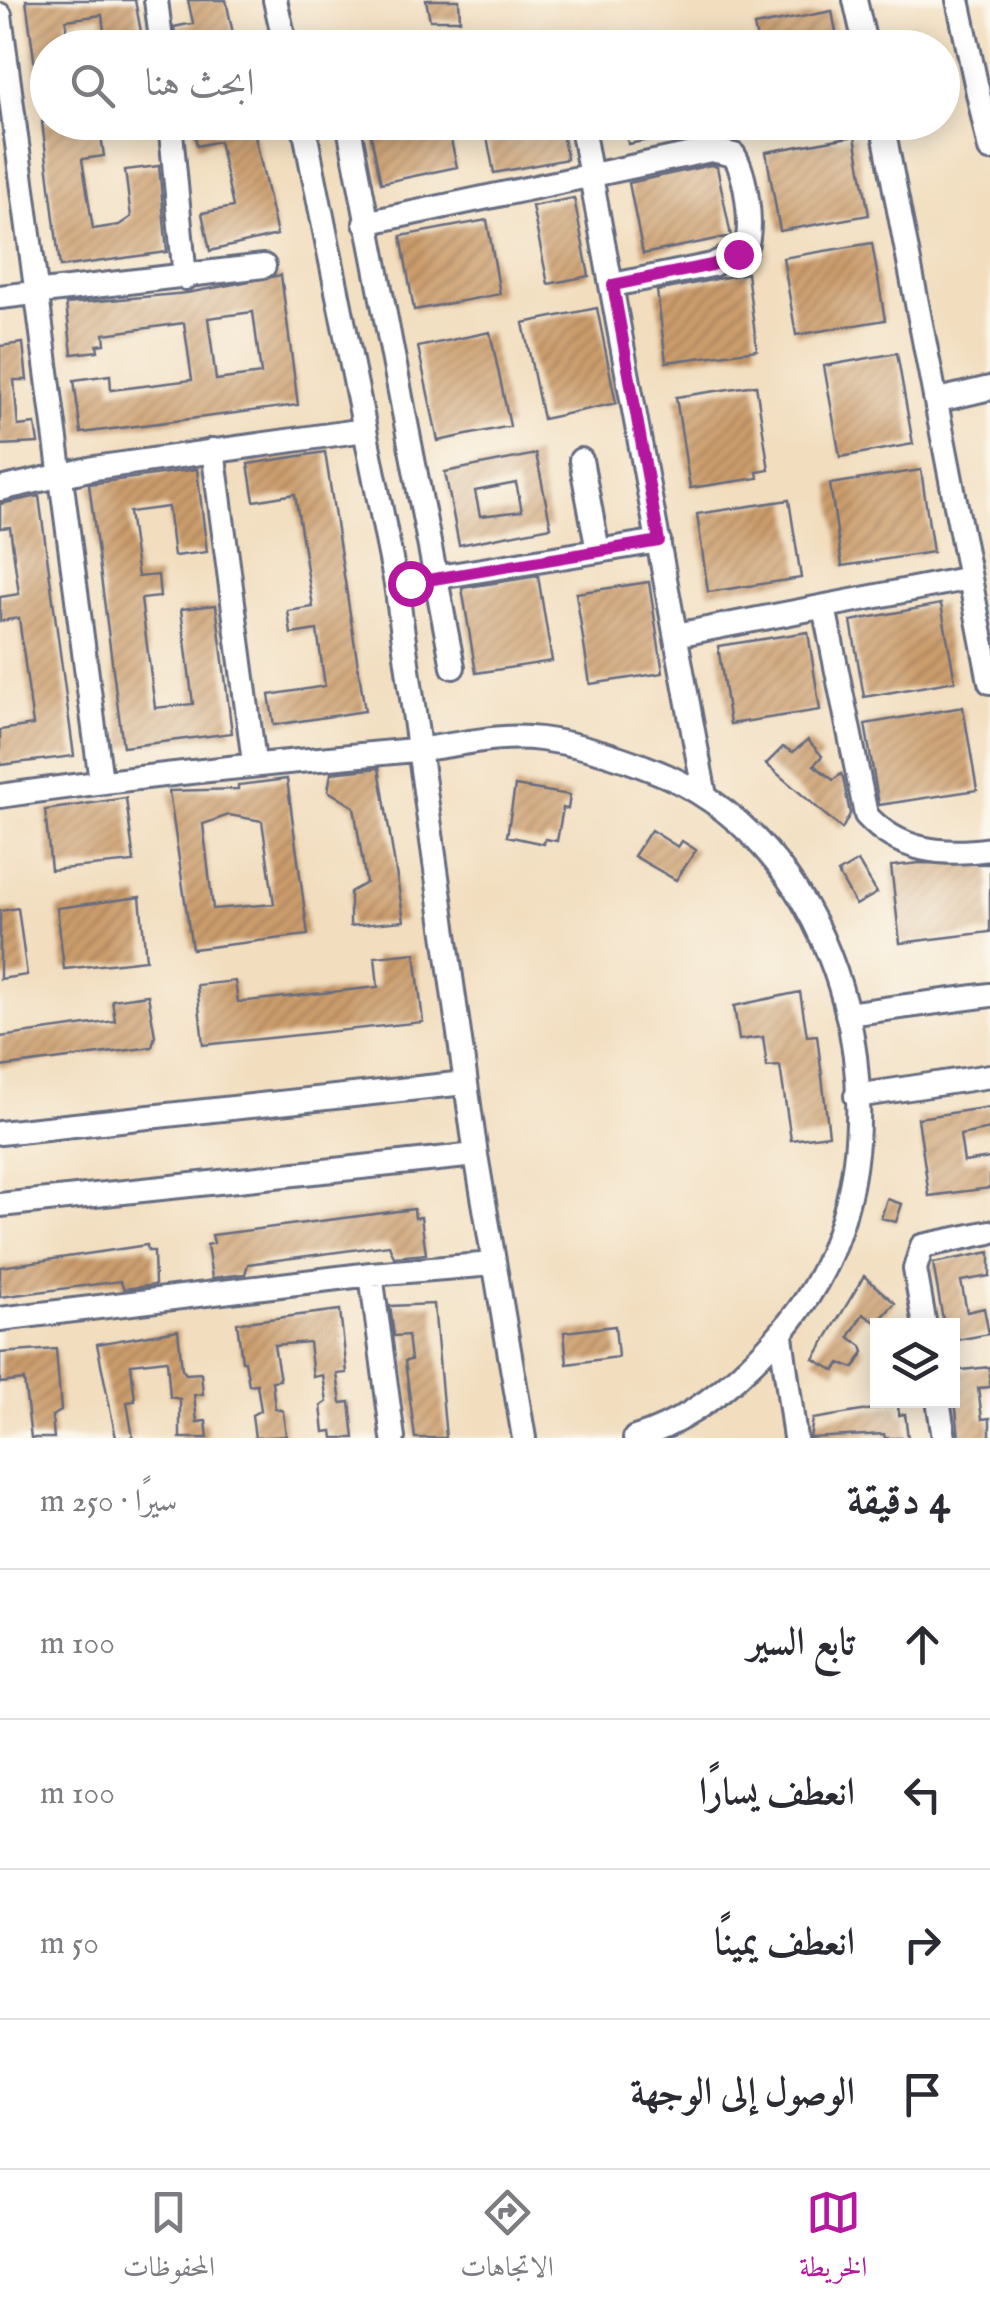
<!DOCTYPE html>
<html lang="ar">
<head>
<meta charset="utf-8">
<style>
  body { margin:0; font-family:"IM FELL English",Amiri,serif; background:#f2f2f3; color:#2b2b33; direction:rtl }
  .controls { position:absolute; right:30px; bottom:30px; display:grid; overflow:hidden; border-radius:0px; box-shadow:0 5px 25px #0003 }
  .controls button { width:90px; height:90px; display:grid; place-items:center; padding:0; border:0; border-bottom:2px solid #e1e1e2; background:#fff; color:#2b2b33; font:50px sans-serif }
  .stop { position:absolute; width:30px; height:30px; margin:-22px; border:8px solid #b5179e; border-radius:50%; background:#fff }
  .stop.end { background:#b5179e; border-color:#fff; box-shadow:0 2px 10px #0008 }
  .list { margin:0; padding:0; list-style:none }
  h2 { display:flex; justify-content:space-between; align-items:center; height:130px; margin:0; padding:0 40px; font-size:42px }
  h2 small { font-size:32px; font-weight:400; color:#7c7c81 }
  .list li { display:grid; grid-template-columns:65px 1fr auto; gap:30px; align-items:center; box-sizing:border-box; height:150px; padding:0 40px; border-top:2px solid #e1e1e2 }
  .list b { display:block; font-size:38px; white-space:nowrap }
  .list em { font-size:32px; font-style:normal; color:#7c7c81 }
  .icon { flex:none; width:55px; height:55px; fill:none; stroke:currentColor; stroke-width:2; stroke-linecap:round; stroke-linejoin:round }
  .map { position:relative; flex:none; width:990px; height:1438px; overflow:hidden; direction:ltr }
  .search { position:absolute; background:#fff; box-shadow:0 5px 25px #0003; left:30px; right:30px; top:30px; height:110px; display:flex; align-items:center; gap:25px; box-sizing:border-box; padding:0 35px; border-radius:55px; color:#7c7c81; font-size:38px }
  .sheet { height:730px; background:#fff }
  nav { display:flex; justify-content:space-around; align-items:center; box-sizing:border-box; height:140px; border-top:2px solid #e1e1e2; background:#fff; font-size:28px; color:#7c7c81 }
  nav a { display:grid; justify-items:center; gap:5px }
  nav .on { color:#b5179e }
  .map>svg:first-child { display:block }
  .building { fill:url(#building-hatch); fill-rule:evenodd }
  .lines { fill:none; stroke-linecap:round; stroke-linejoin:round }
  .minor-casing { stroke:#666c80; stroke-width:28 }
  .minor { stroke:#fff; stroke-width:22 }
  .route { stroke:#b5179e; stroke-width:12 }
</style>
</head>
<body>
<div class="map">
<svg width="990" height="1438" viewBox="0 0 990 1438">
  <defs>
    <pattern id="building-hatch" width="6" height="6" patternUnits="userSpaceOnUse" patternTransform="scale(2.5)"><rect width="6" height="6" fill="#cc9d6c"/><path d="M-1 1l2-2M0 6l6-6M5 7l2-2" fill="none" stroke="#a5805c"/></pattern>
  </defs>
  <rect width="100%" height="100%" fill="#fbf7ec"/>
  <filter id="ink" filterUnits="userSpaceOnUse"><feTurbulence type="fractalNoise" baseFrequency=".01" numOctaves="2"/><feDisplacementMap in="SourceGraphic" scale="20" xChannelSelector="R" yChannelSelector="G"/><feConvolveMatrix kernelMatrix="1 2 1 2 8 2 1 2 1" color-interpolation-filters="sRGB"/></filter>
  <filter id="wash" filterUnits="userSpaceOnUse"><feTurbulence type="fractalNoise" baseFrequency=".0048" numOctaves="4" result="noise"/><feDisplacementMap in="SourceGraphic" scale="40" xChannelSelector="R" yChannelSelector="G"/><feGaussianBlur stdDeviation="2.25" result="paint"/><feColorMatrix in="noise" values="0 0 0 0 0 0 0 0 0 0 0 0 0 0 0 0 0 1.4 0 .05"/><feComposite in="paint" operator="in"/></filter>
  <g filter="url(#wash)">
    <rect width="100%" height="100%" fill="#f2debf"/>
    <g id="blocks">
      <!-- building -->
      <path class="building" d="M 26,0 L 135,0 L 144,48 L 106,48 L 102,15 L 66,20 L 67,48 L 48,48 L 48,95 L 39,96 Z
        M 188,0 L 226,0 L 236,48 L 177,48 L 174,27 L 193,23 Z
        M 426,0 L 459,0 L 460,20 L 430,20 Z
        M 832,11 L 839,48 L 759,48 L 754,26 Z
        M 42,122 L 99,122 L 104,156 L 82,159 L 93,229 L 119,225 L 131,217 L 125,170 L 159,166 L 167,252 L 60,267 Z
        M 252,122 L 277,235 L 210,251 L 202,213 L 233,207 L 219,141 L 197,146 L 193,124 Z
        M 368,122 L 447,122 L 457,167 L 381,183 Z
        M 484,122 L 560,122 L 567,159 L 494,173 Z
        M 624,122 L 706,122 L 706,129 L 628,144 Z
        M 855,136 L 869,215 L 780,231 L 766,152 Z
        M 711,165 L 717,167 L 731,236 L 643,254 L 629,183 Z
        M 574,198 L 589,276 L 548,284 L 532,206 Z
        M 487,220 L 500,294 L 414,310 L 401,236 Z
        M 872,243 L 885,320 L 796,335 L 783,258 Z
        M 747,273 L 757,350 L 666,362 L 657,291 Z
        M 281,275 L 298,405 L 81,433 L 74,380 L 110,375 L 111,390 L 192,380 L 184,323 L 104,334 L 105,344 L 97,345 L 98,351 L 72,354 L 66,304 L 187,293 ZM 253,312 L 261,374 L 216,380 L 208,318 Z
        M 597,308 L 616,403 L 543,419 L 523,323 Z
        M 490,332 L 510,426 L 438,441 L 418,347 Z
        M 23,343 L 27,380 L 14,380 L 18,426 L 35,424 L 38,443 L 0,445 L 0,346 Z
        M 897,353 L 913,444 L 840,457 L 824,366 Z
        M 756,385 L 769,470 L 757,472 L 758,478 L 690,488 L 676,397 Z
        M 325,452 L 365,711 L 274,725 L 269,695 L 325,686 L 317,630 L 291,634 L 288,611 L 313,607 L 295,494 L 254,501 L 248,464 Z
        M 536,454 L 551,527 L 459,545 L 445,472 ZM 516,483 L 522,511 L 480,516 L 475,491 Z
        M 197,469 L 207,552 L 174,556 L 168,507 L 129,512 L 138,577 L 158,575 L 160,597 L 141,599 L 155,708 L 193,704 L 181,609 L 216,605 L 232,733 L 123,747 L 89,484 Z
        M 921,470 L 933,552 L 842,566 L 830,484 Z
        M 39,496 L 74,756 L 0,765 L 0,730 L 33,725 L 19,618 L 0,621 L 0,597 L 19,594 L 10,527 L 0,528 L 0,504 Z
        M 789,500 L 801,578 L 708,592 L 697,514 Z
        M 538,576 L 552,661 L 476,673 L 462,588 Z
        M 649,582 L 663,673 L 590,684 L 576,593 Z
        M 941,604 L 955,681 L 864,697 L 851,621 Z
        M 808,632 L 820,710 L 730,724 L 718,646 Z
        M 963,707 L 977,790 L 879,805 L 865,724 Z
        M 808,740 L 822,756 L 814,765 L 833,780 L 841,774 L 843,778 L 850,814 L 842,829 L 766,764 L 783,747 L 793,752 Z
        M 379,768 L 404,921 L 350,926 L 350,892 L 366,883 L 354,807 L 328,791 L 331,773 Z
        M 287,779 L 308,935 L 192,949 L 169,791 L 238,789 L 238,785 ZM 229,815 L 262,821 L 274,904 L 213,909 L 203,824 Z
        M 515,786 L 570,795 L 568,809 L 563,808 L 557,841 L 545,839 L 544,844 L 507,836 Z
        M 126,798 L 134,862 L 51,870 L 45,810 Z
        M 651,830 L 678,847 L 682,841 L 696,850 L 676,880 L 634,856 Z
        M 858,861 L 877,893 L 856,905 L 838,873 Z
        M 920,863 L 990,864 L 990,932 L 900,943 L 891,866 Z
        M 140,897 L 146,960 L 64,969 L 57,908 Z
        M 18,908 L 27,975 L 0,979 L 0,911 Z
        M 415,953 L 423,1022 L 203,1045 L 197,985 L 235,981 L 238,1002 L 378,987 L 375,957 Z
        M 800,992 L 807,1036 L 817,1035 L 829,1135 L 791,1140 L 780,1066 L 767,1067 L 763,1037 L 739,1040 L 734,1006 Z
        M 148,995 L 155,1036 L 152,1047 L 0,1067 L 0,1037 L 115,1021 L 112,1000 Z
        M 990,1107 L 990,1129 L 960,1135 L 964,1162 L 990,1158 L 990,1188 L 929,1196 L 918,1118 Z
        M 887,1199 L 902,1204 L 896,1222 L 881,1218 Z
        M 414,1209 L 415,1218 L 421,1217 L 426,1254 L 394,1257 L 389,1245 L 248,1264 L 245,1274 L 212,1278 L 207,1245 L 214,1243 L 212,1235 Z
        M 147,1245 L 148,1251 L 154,1251 L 155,1285 L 124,1289 L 120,1281 L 0,1297 L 0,1267 Z
        M 990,1252 L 990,1276 L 961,1281 L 967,1312 L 984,1308 L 989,1334 L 952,1341 L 952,1326 L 944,1326 L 933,1263 Z
        M 864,1276 L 895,1303 L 877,1323 L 863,1314 L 849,1337 L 862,1346 L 864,1352 L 854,1368 L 840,1363 L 835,1371 L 814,1359 Z
        M 434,1304 L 446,1438 L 415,1438 L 405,1361 L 411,1360 L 408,1335 L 394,1336 L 390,1306 Z
        M 340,1310 L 347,1373 L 337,1374 L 341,1403 L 350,1402 L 354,1438 L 333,1438 L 332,1431 L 324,1432 L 321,1406 L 327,1402 L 323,1375 L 313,1377 L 309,1342 L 274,1345 L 280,1380 L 272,1381 L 275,1408 L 283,1411 L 286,1436 L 255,1438 L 252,1415 L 261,1410 L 257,1384 L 249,1385 L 245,1361 L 242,1361 L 237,1323 Z
        M 615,1326 L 618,1357 L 567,1364 L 564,1332 Z
        M 178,1330 L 182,1369 L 186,1374 L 201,1373 L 203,1394 L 194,1395 L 197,1422 L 206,1421 L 208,1438 L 180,1438 L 180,1399 L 170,1397 L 167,1360 L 131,1364 L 135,1401 L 127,1402 L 133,1438 L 116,1438 L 97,1344 Z
        M 56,1349 L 61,1411 L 52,1416 L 54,1438 L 31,1438 L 24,1380 L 0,1383 L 0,1353 Z
        M 990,1367 L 990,1387 L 978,1388 L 982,1419 L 990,1418 L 990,1438 L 959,1438 L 952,1371 Z
        M 898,1405 L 899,1415 L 905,1414 L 908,1438 L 885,1438 L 884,1434 L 810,1438 L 813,1419 Z"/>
    </g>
  </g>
  <g filter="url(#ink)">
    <use href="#blocks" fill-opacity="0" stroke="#666c80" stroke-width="2.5"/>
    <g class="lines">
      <!-- minor casing -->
      <g class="minor-casing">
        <path id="minor" d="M 156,0 L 162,48
          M 275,0 L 286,48
          M 855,0 L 866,48
          M 958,0 L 990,149
          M 0,15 L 101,781
          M 505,48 L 543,42 L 556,48
          M 170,122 L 185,278
          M 303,122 L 396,584 L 476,1155 L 524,1438
          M 348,122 L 453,667
          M 581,122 L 705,796
          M 882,122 L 990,682
          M 365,223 L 711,150 L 734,155 C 746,175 754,227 745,249 L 712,265 L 613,285
          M 0,297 L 264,266
          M 939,400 L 990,388
          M 213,450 L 254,762
          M 581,460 L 598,551
          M 0,489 L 94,468 L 365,430
          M 396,584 L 659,541
          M 824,607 L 866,815 C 899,852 944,856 990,849
          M 676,635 L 970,578
          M 0,796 C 138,776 275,763 414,750 C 457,746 497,733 541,739 C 579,744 615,755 650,769 C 832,837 901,1080 832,1250 C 814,1296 784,1333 749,1366 C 717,1397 679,1425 635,1438
          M 847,1014 L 990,995
          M 856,1096 L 990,1076
          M 0,1133 L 465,1083
          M 0,1205 L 476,1155
          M 371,1274 L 393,1438
          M 0,1319 L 371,1274 L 493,1264
          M 925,1326 L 915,1269 L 922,1246 L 990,1232
          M 781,1336 L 795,1438
          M 938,1400 L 944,1438"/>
      </g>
      <!-- minor -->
      <use href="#minor" class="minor"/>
    </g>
  </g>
  <g class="lines" filter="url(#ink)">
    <!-- route -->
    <path class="route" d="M 410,583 L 659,541 L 613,285 L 712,265 L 738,254"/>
  </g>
</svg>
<div class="controls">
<button><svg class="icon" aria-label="layers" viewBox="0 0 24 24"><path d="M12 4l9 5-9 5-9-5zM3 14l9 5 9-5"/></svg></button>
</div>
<div class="stop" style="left:410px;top:583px"></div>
<div class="stop end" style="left:738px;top:254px"></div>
<div class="search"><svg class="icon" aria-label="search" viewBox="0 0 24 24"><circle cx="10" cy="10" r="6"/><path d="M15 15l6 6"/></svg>ابحث هنا</div>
</div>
<section class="sheet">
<h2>4 دقيقة<small>سيرًا · 250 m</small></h2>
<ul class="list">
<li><svg class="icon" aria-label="ahead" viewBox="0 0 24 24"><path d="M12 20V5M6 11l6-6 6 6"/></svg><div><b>تابع السير</b></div><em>100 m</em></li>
<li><svg class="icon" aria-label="left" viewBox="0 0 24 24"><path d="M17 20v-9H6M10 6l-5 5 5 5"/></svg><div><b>انعطف يسارًا</b></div><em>100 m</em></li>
<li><svg class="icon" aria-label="right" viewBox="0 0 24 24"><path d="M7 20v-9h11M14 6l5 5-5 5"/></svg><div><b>انعطف يمينًا</b></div><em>50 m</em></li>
<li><svg class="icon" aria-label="arrive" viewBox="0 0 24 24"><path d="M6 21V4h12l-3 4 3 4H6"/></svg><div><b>الوصول إلى الوجهة</b></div></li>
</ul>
</section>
<nav>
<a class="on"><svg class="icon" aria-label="map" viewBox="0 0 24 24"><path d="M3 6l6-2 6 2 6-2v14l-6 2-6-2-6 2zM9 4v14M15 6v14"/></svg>الخريطة</a>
<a><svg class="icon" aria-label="directions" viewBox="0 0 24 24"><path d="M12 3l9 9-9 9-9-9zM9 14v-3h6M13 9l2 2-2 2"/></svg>الاتجاهات</a>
<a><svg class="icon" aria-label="saved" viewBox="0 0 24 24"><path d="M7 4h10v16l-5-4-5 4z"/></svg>المحفوظات</a>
</nav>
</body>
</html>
